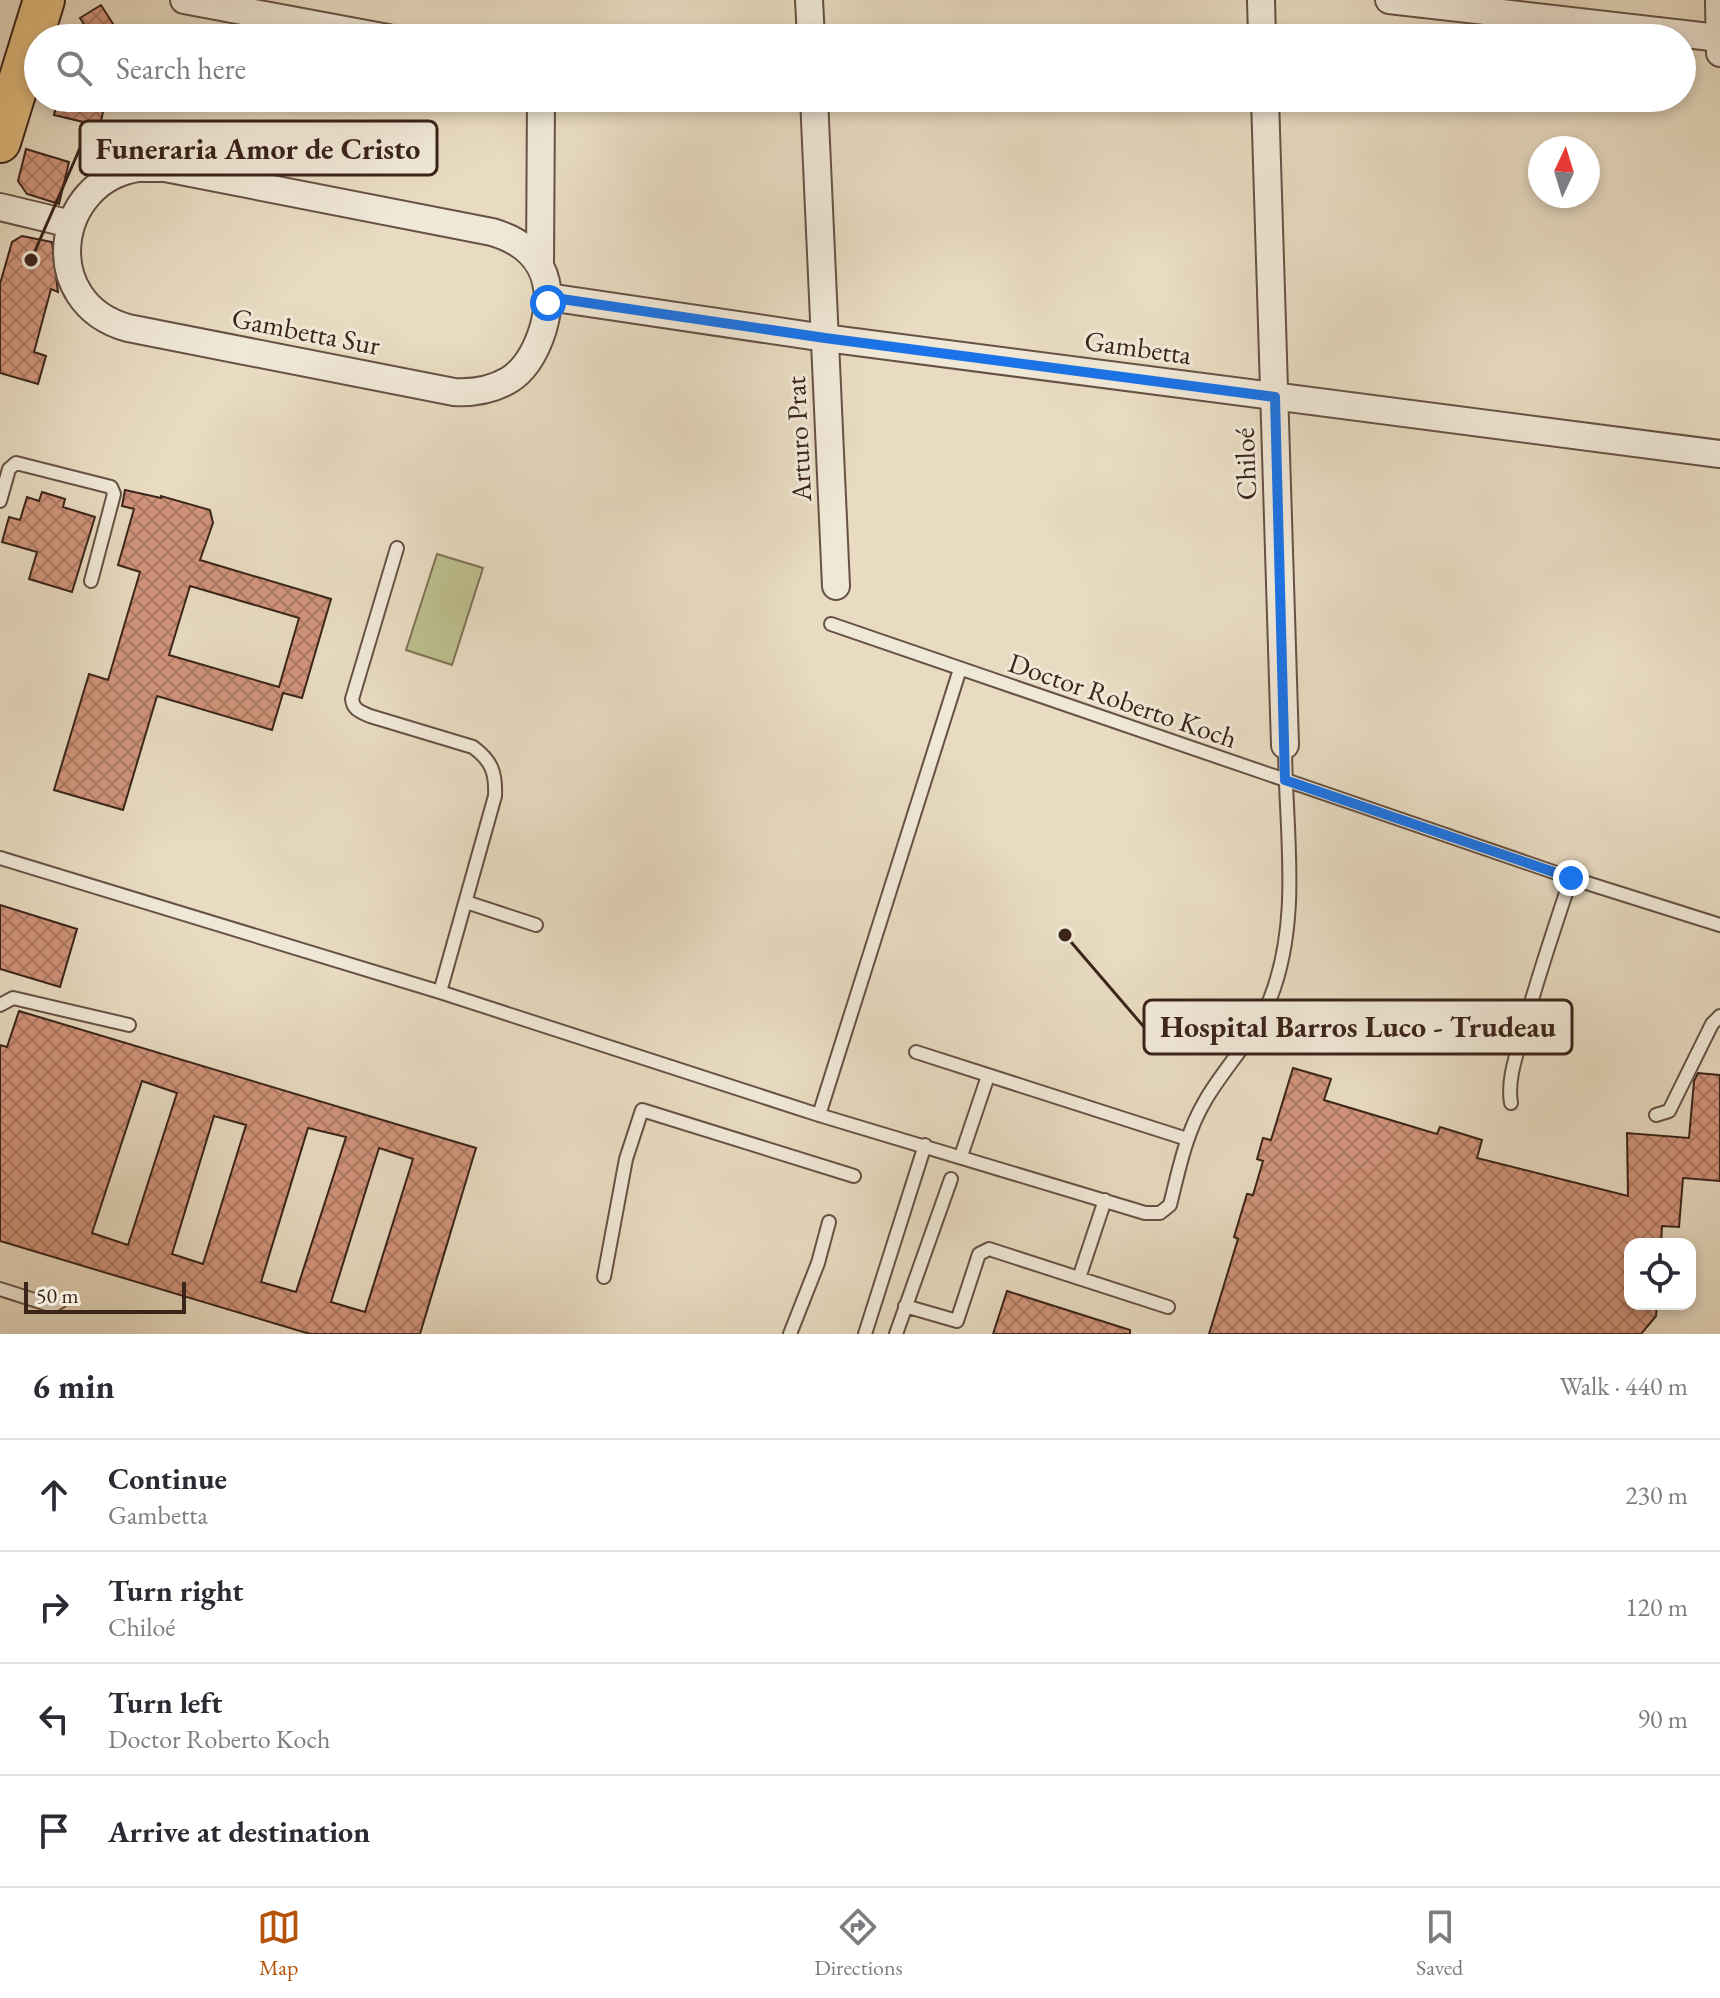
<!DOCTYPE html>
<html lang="en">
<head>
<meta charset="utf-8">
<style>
  body { margin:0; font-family:"EB Garamond",serif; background:#f7f7f7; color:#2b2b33 }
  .controls { position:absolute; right:24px; bottom:24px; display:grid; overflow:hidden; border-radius:16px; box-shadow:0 4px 12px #0003 }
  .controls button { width:72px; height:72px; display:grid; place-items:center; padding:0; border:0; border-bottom:2px solid #e1e1e2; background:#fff; color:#2b2b33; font:40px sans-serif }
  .compass { position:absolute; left:1528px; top:136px; width:72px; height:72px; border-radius:50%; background:#fff; box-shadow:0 4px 12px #0003; rotate:4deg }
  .scale { position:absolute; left:24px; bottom:20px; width:162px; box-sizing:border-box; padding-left:8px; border:4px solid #3b241a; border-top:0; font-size:22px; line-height:28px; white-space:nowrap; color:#3b241a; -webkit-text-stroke:6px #f0e8d7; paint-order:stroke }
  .stop { position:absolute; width:24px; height:24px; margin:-18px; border:6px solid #1a73e8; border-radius:50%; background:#fff }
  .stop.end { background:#1a73e8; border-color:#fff; box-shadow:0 2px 8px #0008 }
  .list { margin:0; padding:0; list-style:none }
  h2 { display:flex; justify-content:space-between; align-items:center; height:104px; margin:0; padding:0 32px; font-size:34px }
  h2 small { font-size:26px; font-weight:400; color:#7c7c81 }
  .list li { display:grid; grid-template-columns:52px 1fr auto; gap:24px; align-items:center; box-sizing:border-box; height:112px; padding:0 32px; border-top:2px solid #e1e1e2 }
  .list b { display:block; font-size:30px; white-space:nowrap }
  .list p { margin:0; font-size:26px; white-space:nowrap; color:#7c7c81 }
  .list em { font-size:26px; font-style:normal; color:#7c7c81 }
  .icon { flex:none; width:44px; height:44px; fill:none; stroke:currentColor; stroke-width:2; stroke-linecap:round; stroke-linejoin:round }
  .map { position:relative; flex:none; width:1720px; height:1334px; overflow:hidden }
  .search { position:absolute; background:#fff; box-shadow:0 4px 12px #0003; left:24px; right:24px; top:24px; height:88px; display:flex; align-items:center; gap:20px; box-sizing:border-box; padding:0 28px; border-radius:44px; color:#7c7c81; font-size:30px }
  .sheet { height:552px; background:#fff }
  nav { display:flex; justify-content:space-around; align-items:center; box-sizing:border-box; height:112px; border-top:2px solid #e1e1e2; background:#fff; font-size:22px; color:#7c7c81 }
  nav a { display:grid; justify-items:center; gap:4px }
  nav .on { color:#b45309 }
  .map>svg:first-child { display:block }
  .green { fill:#bdbe8e; stroke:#7c7154; stroke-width:2 }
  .building { fill:url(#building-cross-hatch); stroke:#3b241a; stroke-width:2; fill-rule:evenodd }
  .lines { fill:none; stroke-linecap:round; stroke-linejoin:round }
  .lane-casing { stroke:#665244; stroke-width:16 }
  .street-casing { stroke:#665244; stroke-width:30 }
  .primary-casing { stroke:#3b241a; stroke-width:44 }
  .lane { stroke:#f0e8d7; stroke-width:12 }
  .street { stroke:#f0e8d7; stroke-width:26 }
  .primary { stroke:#e4be80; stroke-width:40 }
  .route { stroke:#1a73e8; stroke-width:10 }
  .labels { text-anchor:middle; stroke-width:6; stroke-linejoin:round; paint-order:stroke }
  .street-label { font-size:28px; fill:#3b241a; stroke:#f0e8d7 }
  .leader { fill:none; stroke:#3b241a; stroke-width:3 }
  .callout-dot { fill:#3b241a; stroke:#f0e8d7; stroke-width:3 }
  .callout { fill:#f0e8d7; stroke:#3b241a; stroke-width:3 }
  .callout-label { font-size:30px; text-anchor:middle; font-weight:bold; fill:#3b241a }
</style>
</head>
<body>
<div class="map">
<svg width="1720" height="1334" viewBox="0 0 1720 1334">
  <defs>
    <pattern id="building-cross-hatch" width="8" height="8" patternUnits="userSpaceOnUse" patternTransform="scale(2)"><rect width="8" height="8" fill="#d1947b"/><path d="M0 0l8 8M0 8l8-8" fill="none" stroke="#ab7964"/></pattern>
  </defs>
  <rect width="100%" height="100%" fill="#e8dbc1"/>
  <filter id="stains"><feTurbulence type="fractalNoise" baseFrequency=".0025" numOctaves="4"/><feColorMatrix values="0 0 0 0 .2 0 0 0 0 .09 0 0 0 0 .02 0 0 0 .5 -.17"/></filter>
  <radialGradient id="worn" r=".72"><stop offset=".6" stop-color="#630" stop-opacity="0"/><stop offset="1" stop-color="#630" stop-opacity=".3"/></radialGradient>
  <!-- green -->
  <path class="green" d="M 437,554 L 483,568 L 452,665 L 406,650 Z"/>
  <!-- building -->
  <path class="building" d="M 101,5 L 122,38 L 93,38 L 80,18 Z
    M 58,98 L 106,98 L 100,126 L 54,115 Z
    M 26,149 L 69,162 L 59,204 L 27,194 L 18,181 Z
    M 22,236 L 52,242 L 58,292 L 51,289 L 34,352 L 46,356 L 38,384 L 0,373 L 0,284 L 12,242 Z
    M 125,490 L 161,498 L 161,496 L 210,510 L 213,523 L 200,560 L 331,599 L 302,698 L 283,693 L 272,730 L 157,696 L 123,810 L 54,790 L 89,674 L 108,680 L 140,572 L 118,565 L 134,509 L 122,506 ZM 190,586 L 299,618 L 279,687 L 169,655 Z
    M 42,492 L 65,499 L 63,507 L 95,517 L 72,592 L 29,579 L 37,552 L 2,542 L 9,517 L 20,520 L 27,497 L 39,501 Z
    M 0,905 L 77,929 L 60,987 L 0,969 Z
    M 19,1011 L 476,1148 L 420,1334 L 310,1334 L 0,1241 L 0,1045 L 7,1047 ZM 142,1081 L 177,1093 L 128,1245 L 92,1233 ZM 214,1116 L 246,1125 L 203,1264 L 172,1254 ZM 308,1128 L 346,1137 L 296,1292 L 261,1282 ZM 379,1148 L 413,1159 L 365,1312 L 331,1302 Z
    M 1293,1068 L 1331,1079 L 1324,1100 L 1437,1134 L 1440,1127 L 1482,1140 L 1477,1158 L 1628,1196 L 1627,1133 L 1689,1138 L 1694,1081 L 1698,1073 L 1720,1075 L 1720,1181 L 1683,1178 L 1679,1227 L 1662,1226 L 1661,1244 L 1630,1244 L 1630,1304 L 1657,1304 L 1656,1316 L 1641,1334 L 1209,1334 L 1238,1239 L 1234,1237 L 1247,1194 L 1253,1195 L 1263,1161 L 1257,1159 L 1263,1138 L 1271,1140 Z
    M 1007,1291 L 1130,1330 L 1130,1334 L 993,1334 Z"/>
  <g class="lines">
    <!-- lane casing -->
    <g class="lane-casing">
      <path id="lane" d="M 0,501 L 9,469 L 16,463 L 111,487 L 114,494 L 91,581
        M 397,548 L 352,699 C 353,710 361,712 370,716 L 473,747 C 492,761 496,773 495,796 L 440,992
        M 831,624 L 1571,878 L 1720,925
        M 0,858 L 440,992 L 819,1115 L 1145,1213 L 1160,1213 L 1170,1205 C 1179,1169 1186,1133 1205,1101 C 1225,1066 1255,1038 1270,999 C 1302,919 1285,829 1285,745
        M 466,902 L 536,925
        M 0,1005 L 13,998 L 129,1025
        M 916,1052 L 1187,1139
        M 1511,1103 C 1507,1079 1517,1054 1523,1031 C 1537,979 1554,929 1571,878
        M 819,1115 L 960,669
        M 1656,1115 L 1669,1111 L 1712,1024 L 1720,1016
        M 961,1156 L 988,1076
        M 604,1277 L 626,1159 L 642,1110 L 854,1176
        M 1079,1278 L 1105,1200
        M 0,1289 L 53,1306 L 61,1301
        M 905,1306 L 957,1321 L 979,1254 L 989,1249 L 1168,1307
        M 790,1334 L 818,1263 L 829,1222
        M 865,1334 L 925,1145
        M 896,1334 L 951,1179"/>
    </g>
    <!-- street casing -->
    <g class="street-casing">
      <path id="street" d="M 184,0 L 388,38
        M 809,0 L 811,38
        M 1261,0 L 1262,38
        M 1389,0 L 1720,38
        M 1719,0 L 1720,53
        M 814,98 L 836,586
        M 1265,98 L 1285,745
        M 139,168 L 165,168 L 492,232 C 540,246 557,280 543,329 C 537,348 527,369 509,380 C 492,390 473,393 454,392 L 128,328 C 37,303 54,180 139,168 Z
        M 0,207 L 71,224
        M 540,266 L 541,98
        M 548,297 L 825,338 L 1720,454"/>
    </g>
    <!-- primary casing -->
    <g class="primary-casing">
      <path id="primary" d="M 0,142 L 44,0"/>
    </g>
    <!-- lane -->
    <use href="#lane" class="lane"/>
    <!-- street -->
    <use href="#street" class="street"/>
    <!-- primary -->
    <use href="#primary" class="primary"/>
  </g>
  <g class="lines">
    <!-- route -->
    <path class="route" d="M 548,303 L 548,297 L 825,338 L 1275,397 L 1285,780 L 1571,878"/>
  </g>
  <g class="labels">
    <!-- street labels -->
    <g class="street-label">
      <text transform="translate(306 331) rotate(11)" y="10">Gambetta Sur</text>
      <text transform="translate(1138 347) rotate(8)" y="10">Gambetta</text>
      <text transform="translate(798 439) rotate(-93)" y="10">Arturo Prat</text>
      <text transform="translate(1245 464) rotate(-92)" y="10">Chiloé</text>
      <text transform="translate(1123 700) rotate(19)" y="10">Doctor Roberto Koch</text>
    </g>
  </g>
  <!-- callouts -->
  <path class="leader" d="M31 260L80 148M1065 935L1144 1027"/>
  <g class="callout-dot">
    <circle cx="31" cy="260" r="8"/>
    <circle cx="1065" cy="935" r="8"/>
  </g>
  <g class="callout">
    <rect x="80" y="121" width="357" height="54" rx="8"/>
    <rect x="1144" y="1000" width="428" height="54" rx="8"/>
  </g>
  <g class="callout-label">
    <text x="258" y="159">Funeraria Amor de Cristo</text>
    <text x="1358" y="1037">Hospital Barros Luco - Trudeau</text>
  </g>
  <rect width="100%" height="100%" filter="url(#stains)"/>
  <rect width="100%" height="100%" fill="url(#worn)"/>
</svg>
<div class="controls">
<button><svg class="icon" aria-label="locate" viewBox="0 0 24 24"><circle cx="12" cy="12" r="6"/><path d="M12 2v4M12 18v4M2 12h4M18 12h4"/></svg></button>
</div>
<svg class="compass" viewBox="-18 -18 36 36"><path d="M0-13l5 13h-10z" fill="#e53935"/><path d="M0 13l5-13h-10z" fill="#7c7c81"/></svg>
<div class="scale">50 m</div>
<div class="stop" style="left:548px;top:303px"></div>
<div class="stop end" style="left:1571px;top:878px"></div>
<div class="search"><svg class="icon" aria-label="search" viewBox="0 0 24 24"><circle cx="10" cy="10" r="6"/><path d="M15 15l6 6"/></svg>Search here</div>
</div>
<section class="sheet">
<h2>6 min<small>Walk · 440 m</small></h2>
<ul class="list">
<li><svg class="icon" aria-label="ahead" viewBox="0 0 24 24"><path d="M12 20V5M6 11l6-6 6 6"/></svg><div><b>Continue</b><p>Gambetta</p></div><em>230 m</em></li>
<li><svg class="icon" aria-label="right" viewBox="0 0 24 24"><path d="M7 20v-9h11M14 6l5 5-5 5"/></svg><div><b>Turn right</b><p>Chiloé</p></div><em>120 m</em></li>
<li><svg class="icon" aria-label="left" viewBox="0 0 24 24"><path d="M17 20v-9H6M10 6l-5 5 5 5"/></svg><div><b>Turn left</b><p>Doctor Roberto Koch</p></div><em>90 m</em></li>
<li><svg class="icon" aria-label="arrive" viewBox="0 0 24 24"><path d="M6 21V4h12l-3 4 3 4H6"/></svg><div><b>Arrive at destination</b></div></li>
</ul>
</section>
<nav>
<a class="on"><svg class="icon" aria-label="map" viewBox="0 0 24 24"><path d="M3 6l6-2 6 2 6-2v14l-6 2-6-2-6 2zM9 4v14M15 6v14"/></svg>Map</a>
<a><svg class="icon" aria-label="directions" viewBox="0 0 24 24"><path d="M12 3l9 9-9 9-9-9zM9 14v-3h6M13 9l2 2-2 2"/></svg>Directions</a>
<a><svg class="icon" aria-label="saved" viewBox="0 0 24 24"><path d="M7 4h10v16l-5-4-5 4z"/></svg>Saved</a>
</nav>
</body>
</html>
